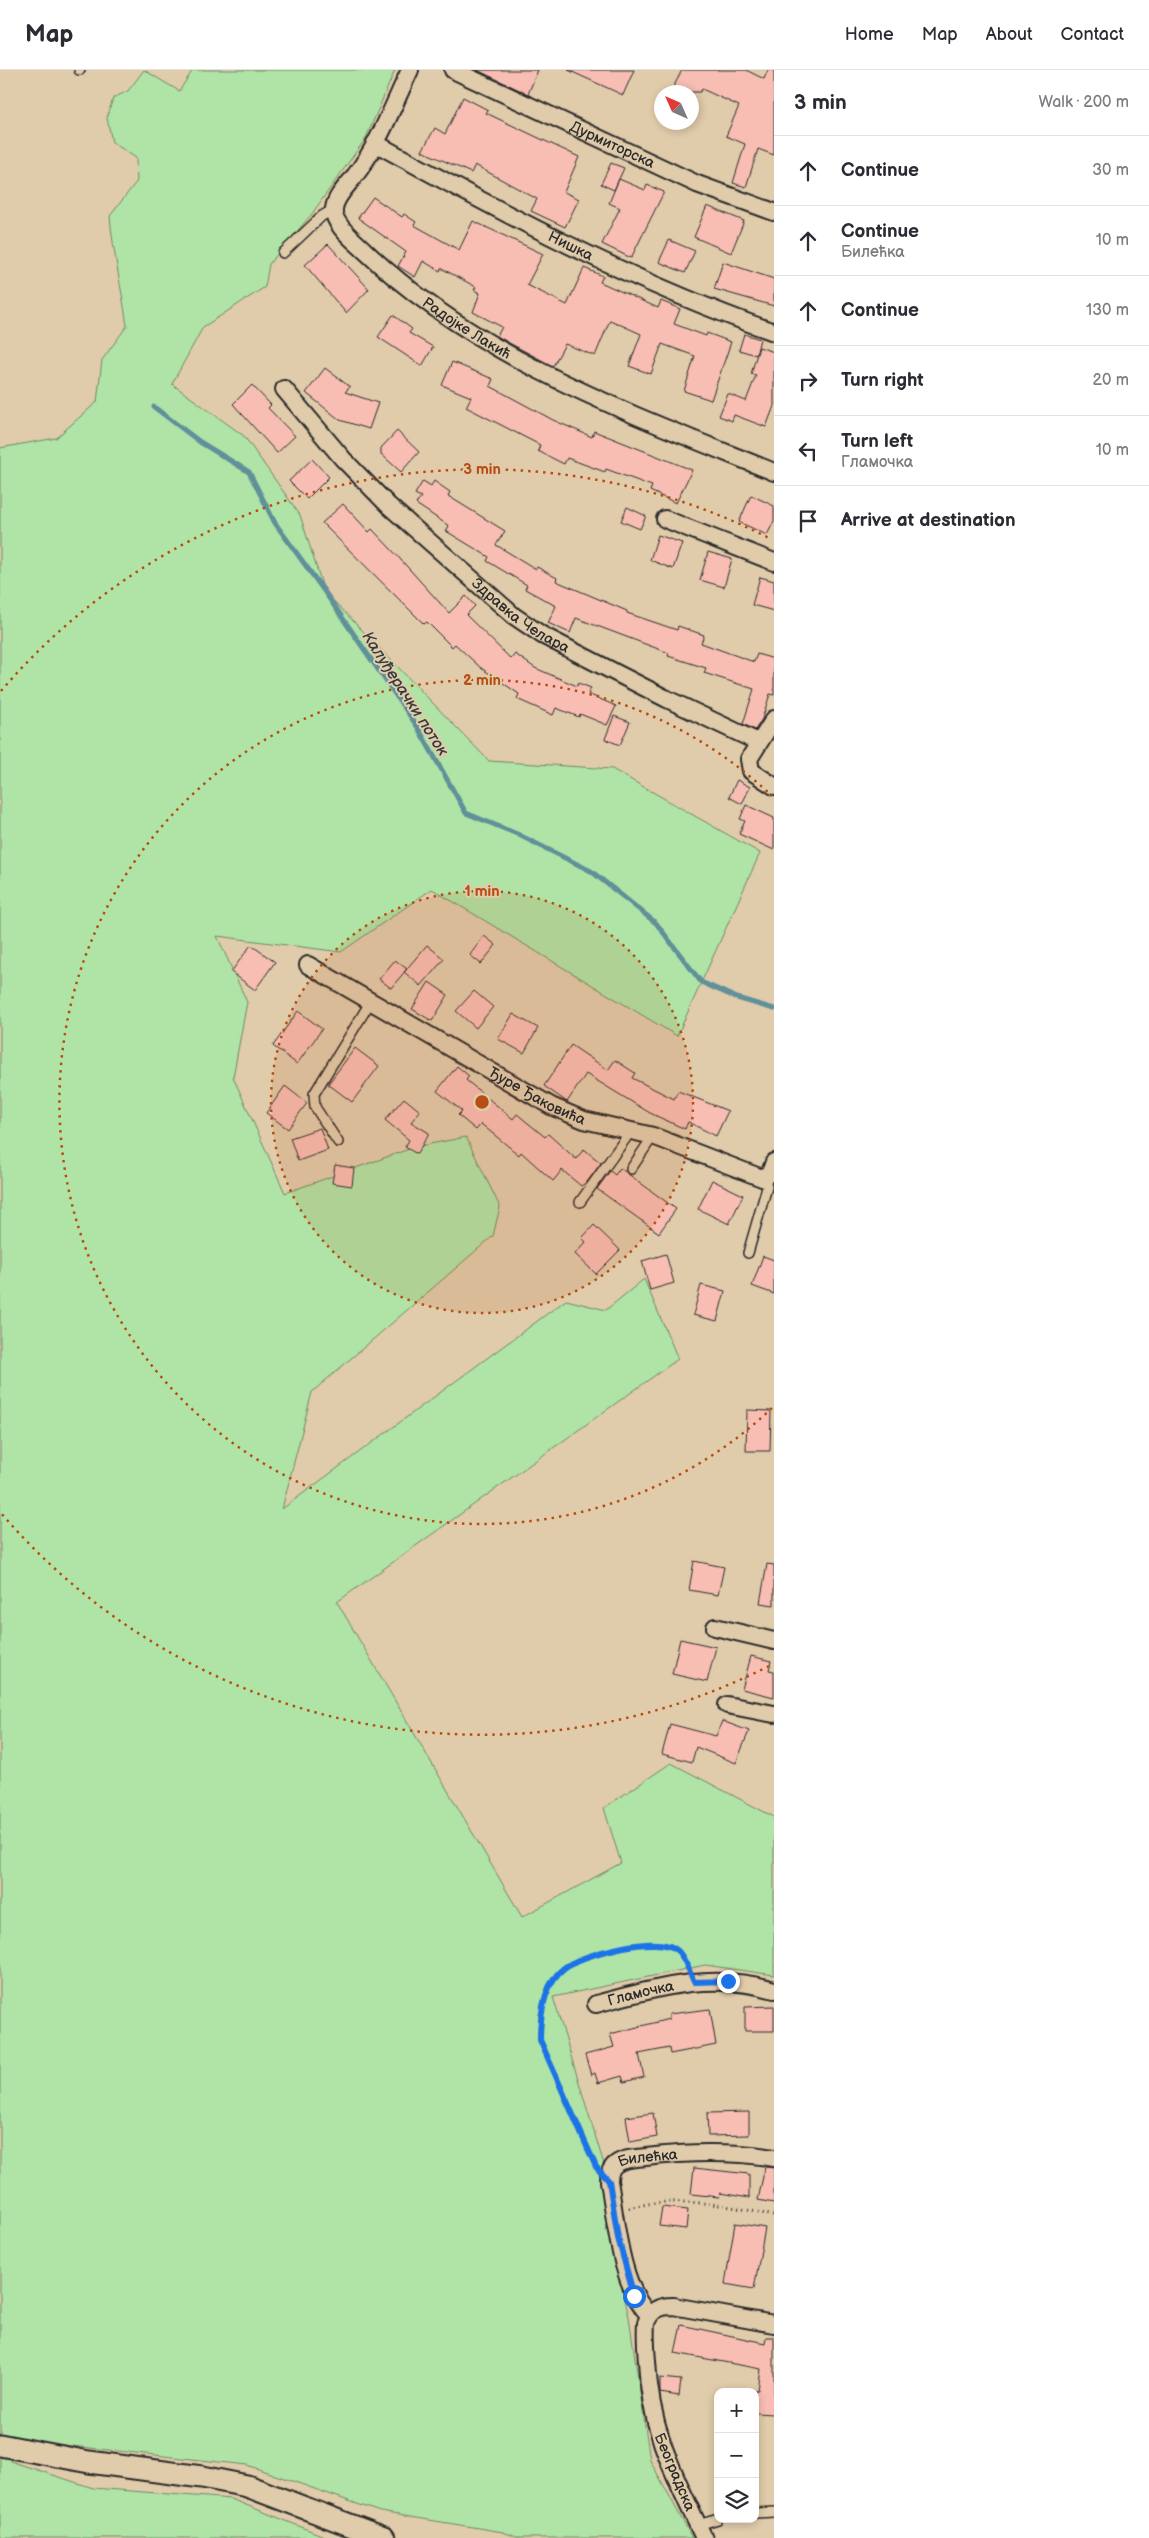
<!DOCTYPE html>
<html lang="en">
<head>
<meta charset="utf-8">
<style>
  body { margin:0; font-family:"Balsamiq Sans",sans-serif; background:#f7f7f7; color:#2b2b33 }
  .controls { position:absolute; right:15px; bottom:15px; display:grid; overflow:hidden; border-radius:10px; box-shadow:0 2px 8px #0003 }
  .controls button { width:45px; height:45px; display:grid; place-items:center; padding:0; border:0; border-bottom:1px solid #e1e1e2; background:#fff; color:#2b2b33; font:25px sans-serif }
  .compass { position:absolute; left:654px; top:15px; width:45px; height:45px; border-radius:50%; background:#fff; box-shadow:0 2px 8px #0003; rotate:315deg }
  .stop { position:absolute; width:15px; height:15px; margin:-11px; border:4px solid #1a73e8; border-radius:50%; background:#fff }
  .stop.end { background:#1a73e8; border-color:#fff; box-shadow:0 1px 5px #0008 }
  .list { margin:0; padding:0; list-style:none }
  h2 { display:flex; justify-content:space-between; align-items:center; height:65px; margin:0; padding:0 20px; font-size:21px }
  h2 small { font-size:16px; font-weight:400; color:#7c7c81 }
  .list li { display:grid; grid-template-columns:32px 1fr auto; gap:15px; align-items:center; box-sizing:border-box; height:70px; padding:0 20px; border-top:1px solid #e1e1e2 }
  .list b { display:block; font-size:19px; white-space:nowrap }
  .list p { margin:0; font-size:16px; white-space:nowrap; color:#7c7c81 }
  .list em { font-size:16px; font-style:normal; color:#7c7c81 }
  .icon { flex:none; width:28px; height:28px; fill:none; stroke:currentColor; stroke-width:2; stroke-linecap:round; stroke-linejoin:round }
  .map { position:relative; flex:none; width:774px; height:2468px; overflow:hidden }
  header { display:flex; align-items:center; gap:30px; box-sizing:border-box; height:70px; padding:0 25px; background:#fff; border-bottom:1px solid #e1e1e2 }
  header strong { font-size:24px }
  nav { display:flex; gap:28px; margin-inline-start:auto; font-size:18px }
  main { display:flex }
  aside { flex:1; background:#fff }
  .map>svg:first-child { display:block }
  .green { fill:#afe4a6; stroke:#6d8868 }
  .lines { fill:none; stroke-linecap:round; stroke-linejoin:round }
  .stream { stroke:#619099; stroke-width:5 }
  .building { fill:#f8bdb3; stroke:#2b2b2b }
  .service-casing { stroke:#2b2b2b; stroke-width:12 }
  .minor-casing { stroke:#2b2b2b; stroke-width:20 }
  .tertiary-casing { stroke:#2b2b2b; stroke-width:25 }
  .path { stroke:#2b2b2b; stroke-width:3; stroke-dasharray:1 4; stroke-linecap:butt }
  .service { stroke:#e0cbaa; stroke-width:9 }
  .minor { stroke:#e0cbaa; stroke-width:16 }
  .tertiary { stroke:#e0cbaa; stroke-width:21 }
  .route { stroke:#1a73e8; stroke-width:6 }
  .ring { fill:none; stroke:#b94e14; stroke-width:2.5; stroke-dasharray:2.5 5 }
  .labels { text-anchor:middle; stroke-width:4; stroke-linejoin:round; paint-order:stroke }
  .street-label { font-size:15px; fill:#2b2b2b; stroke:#e0cbaa }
  .water-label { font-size:16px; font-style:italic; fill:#343c3d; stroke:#e0cbaa }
  .centre { fill:#b94e14; stroke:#e0cbaa; stroke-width:2.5 }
  .ring-label { font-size:15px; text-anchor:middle; font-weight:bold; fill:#b94e14; stroke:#e0cbaa; stroke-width:4; stroke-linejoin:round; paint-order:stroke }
</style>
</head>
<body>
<header>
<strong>Map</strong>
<nav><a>Home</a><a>Map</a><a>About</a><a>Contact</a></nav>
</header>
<main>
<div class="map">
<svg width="774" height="2468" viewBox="0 0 774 2468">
  <rect width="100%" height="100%" fill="#e0cbaa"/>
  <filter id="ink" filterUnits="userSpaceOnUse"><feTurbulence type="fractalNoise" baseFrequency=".02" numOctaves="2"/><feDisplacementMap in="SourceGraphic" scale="10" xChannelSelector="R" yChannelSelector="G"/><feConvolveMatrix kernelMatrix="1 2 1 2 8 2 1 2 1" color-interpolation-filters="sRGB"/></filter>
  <g filter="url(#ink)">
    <!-- green -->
    <path class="green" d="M 144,0 L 179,21 L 193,0 L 395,0 L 366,68 L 311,145 L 269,194 L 265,217 L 203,257 L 172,314 L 244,366 L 300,445 L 324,521 L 489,691 L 612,699 L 760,783 L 677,966 L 432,819 L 341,882 L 217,866 L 247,932 L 233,1007 L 285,1123 L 415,1077 L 466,1067 L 500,1137 L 493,1166 L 312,1322 L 282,1439 L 566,1230 L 606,1240 L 644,1209 L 678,1289 L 337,1532 L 522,1847 L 621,1793 L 604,1738 L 671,1693 L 774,1747 L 774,1905 L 705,1895 L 553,1927 L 609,2111 L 613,2179 L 629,2247 L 650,2390 L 692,2468 L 519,2468 L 503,2462 L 380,2442 L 247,2395 L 17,2370 L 10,2391 L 93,2418 L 231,2429 L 329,2468 L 0,2468 L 0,378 L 56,368 L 97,332 L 102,290 L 127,256 C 122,219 113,183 110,146 L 137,111 L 136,88 L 112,72 L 107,48 L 113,28 L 128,21 Z"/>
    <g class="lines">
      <!-- stream -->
      <path class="stream" d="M 154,337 L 200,372 L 249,402 L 275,453 L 324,521 L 417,656 L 466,743 L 517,764 L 591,801 L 656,853 L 701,912 L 737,928 L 774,939"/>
    </g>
    <!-- building -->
    <path class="building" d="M 477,0 L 538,0 L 528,24 Z
      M 568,0 L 634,0 L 623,25 Z
      M 682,0 L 746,0 L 764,9 L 768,0 L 774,0 L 774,85 L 758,79 L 746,117 L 733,113 L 745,74 L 726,66 L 739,36 L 702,19 L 700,22 L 671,22 Z
      M 463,27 L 488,40 L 486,43 L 579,87 L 564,122 L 579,129 L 565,157 L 531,141 L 537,129 L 475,95 L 471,103 L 422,81 L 435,58 L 445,64 Z
      M 611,93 L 624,98 L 614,120 L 601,114 Z
      M 619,109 L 645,120 L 647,115 L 664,122 L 631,188 L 602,174 L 620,138 L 609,133 Z
      M 373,127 L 402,147 L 404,144 L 416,152 L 414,155 L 459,180 L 473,151 L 543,184 L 527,215 L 567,235 L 584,198 L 603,206 L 600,212 L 658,238 L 661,231 L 680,239 L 674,254 L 706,266 L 707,263 L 731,272 L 711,330 L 684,321 L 695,286 L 662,274 L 651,304 L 629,296 L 641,264 L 610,250 L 595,286 L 565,274 L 553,296 L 511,274 L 497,266 L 502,257 L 473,242 L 480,223 L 474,220 L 476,217 L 441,198 L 440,201 L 423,191 L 415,207 L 398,196 L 406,182 L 358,148 Z
      M 707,136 L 744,151 L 731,183 L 694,167 Z
      M 669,170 L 695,181 L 685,203 L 659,192 Z
      M 328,174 L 369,219 L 346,243 L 305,195 Z
      M 723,192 L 774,209 L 774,236 L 714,219 Z
      M 393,245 L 412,259 L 409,263 L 433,277 L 422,296 L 378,267 Z
      M 744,264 L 760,269 L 756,285 L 739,280 Z
      M 759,277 L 774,282 L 774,336 L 766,357 L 734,345 L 732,351 L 719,346 L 728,324 L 746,331 L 756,305 L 751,304 Z
      M 452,292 L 493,309 L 490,316 L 553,350 L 592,367 L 594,361 L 692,400 L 676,433 L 650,421 L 652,416 L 606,399 L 605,402 L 567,388 L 564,394 L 538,381 L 540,375 L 466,337 L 471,327 L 442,315 Z
      M 325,298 L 350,317 L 345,322 L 378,333 L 369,359 L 340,350 L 306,323 Z
      M 252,315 L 271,335 L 268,338 L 295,366 L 277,383 L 233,334 Z
      M 397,361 L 419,382 L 401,402 L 381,384 L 381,378 Z
      M 312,389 L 329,407 L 307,429 L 289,411 Z
      M 423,411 L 431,416 L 434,411 L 450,422 L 448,426 L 505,461 L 496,475 L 536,499 L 537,497 L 557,508 L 556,511 L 627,541 L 627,543 L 677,560 L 678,556 L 704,565 L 701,573 L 754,592 L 757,584 L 774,589 L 774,625 L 770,624 L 762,649 L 755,660 L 743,654 L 754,619 L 704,603 L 706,598 L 668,586 L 669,583 L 576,548 L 570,563 L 548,553 L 556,536 L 525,519 L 527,515 L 487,491 L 489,487 L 446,461 L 449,456 L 416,434 L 421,427 L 415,424 Z
      M 751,425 L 774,436 L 774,451 L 767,465 L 739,452 Z
      M 343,434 L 369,462 L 372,459 L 391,479 L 449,543 L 466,526 L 475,536 L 466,545 L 511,589 L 515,584 L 535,598 L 577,616 L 578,613 L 591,618 L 588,624 L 616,636 L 607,655 L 580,644 L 579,647 L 556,638 L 553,645 L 517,629 L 519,624 L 481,598 L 455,574 L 452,577 L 427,552 L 424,554 L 322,453 Z
      M 627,437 L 646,446 L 640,459 L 621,451 Z
      M 658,465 L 682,473 L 673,499 L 650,490 Z
      M 708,482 L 732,489 L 724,517 L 700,510 Z
      M 760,507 L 774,511 L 774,541 L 752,535 Z
      M 614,646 L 630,652 L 620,675 L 605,669 Z
      M 737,710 L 750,717 L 742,734 L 729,727 Z
      M 746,735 L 774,748 L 774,780 L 739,764 L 745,751 L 740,749 Z
      M 484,866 L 496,875 L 481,894 L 470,885 Z
      M 251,875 L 275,892 L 255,920 L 231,902 Z
      M 427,875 L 444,889 L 421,916 L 404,902 Z
      M 395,890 L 407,899 L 391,918 L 379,909 Z
      M 429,912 L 448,925 L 432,951 L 412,939 Z
      M 474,921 L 493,937 L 476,958 L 456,941 Z
      M 298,941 L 322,959 L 297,994 L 273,976 Z
      M 513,944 L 538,958 L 524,983 L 498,969 Z
      M 571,975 L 608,1000 L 615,990 L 635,1003 L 632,1008 L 674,1029 L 678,1021 L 728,1041 L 716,1066 L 688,1052 L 685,1059 L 650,1043 L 586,1004 L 567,1032 L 544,1016 Z
      M 355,978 L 379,996 L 352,1032 L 328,1014 Z
      M 457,996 L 469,1006 L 466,1010 L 513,1049 L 517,1044 L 545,1067 L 548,1064 L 576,1089 L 584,1079 L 601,1093 L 587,1112 L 581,1116 L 562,1100 L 553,1111 L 521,1082 L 519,1085 L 481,1054 L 476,1060 L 458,1045 L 462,1041 L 437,1021 Z
      M 285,1016 L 307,1033 L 288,1059 L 266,1043 Z
      M 404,1028 L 420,1041 L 411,1052 L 429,1063 L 417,1084 L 405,1077 L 409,1070 L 385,1050 Z
      M 320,1058 L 328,1080 L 298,1091 L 290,1068 Z
      M 335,1095 L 354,1098 L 352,1116 L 332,1113 Z
      M 620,1098 L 676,1139 L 659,1163 L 597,1119 L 610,1101 L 615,1105 Z
      M 712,1110 L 743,1125 L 729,1154 L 698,1139 Z
      M 594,1155 L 620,1180 L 596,1204 L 575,1184 L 586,1172 L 582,1168 Z
      M 666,1184 L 674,1213 L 650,1220 L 642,1191 Z
      M 763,1186 L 774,1190 L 774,1224 L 752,1216 Z
      M 701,1215 L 725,1221 L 717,1251 L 693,1245 Z
      M 747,1340 L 771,1341 L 770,1381 L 746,1381 Z
      M 694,1491 L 724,1497 L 718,1525 L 689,1520 Z
      M 767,1494 L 774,1495 L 774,1535 L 760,1533 Z
      M 680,1569 L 716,1577 L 707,1612 L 672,1604 Z
      M 751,1586 L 771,1591 L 769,1600 L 774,1601 L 774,1627 L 742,1619 Z
      M 722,1651 L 749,1661 L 736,1693 L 696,1677 L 692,1692 L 662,1684 L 670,1654 L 716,1666 Z
      M 774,1936 L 774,1961 L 745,1961 L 745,1937 Z
      M 710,1939 L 716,1975 L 670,1984 L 669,1978 L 639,1984 L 644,2007 L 624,2012 L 622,2006 L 598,2013 L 595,2003 L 591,2005 L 585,1985 L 614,1977 L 610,1964 L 669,1949 L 669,1944 Z
      M 749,2042 L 749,2065 L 708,2066 L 707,2043 Z
      M 653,2043 L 657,2067 L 630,2072 L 626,2047 Z
      M 765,2097 L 774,2098 L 774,2133 L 758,2130 Z
      M 694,2098 L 749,2104 L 749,2128 L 720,2123 L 719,2127 L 691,2124 Z
      M 662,2137 L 688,2140 L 686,2159 L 659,2156 Z
      M 735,2153 L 765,2158 L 754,2219 L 725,2214 Z
      M 681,2255 L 765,2273 L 766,2267 L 774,2267 L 774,2344 L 755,2343 L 755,2320 L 758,2320 L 761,2299 L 675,2283 Z
      M 660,2308 L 681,2310 L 679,2326 L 660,2323 Z"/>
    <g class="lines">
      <!-- service casing -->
      <g class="service-casing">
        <path id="service" d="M 79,0 L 80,0
          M 283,183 L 322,146 L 334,139
          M 338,1072 L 315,1037 L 314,1024 L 371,931
          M 631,1099 L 653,1066
          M 580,1132 L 631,1061
          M 748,1183 L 767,1117 L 765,1108
          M 755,2443 L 774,2442
          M 698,2455 L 718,2449"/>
      </g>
      <!-- minor casing -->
      <g class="minor-casing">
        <g id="minor">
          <path id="s1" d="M 410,0 C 393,36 378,76 354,107 C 347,116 335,127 334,139 C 332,154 355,171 364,180 C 478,289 631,344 774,402"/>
          <path id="s2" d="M 453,0 L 697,114 L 774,142"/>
          <path id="s3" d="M 375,73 C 504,144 634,213 774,262"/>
          <path id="s4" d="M 284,319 L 343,389 L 389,436 L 514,546 L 542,565 L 667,629 L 758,672"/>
          <path d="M 665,449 L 774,492"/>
          <path d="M 774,649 L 749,689 L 751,701 L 774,716"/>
          <path id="s5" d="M 308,895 L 551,1036 L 584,1050 L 653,1066 L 762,1108 L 770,1103 L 774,1092"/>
          <path d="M 715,1557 L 774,1571"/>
          <path d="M 727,1635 L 774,1644"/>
          <path id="s6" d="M 596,1934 C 657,1918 711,1901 774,1920"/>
          <path id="s7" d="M 649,2245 C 620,2215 616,2151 609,2111 C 609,2104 610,2098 616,2094 C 624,2088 636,2088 646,2087 C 689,2082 731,2081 774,2088"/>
          <path d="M 704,2468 C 675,2406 650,2362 647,2291 C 646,2279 645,2266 646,2253 C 651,2240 659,2236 673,2236 L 774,2254"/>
        </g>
      </g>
      <!-- tertiary casing -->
      <g class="tertiary-casing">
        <path id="tertiary" d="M 0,2375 L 89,2392 L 202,2407 L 247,2416 L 384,2468"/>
      </g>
      <!-- path -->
      <path class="path" d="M 595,2095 L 540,1970 C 540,1947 543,1914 563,1898 C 580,1886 648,1869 668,1875 C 678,1878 683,1889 688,1898
        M 629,2138 C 675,2125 728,2135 774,2146"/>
      <!-- service -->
      <use href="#service" class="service"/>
      <!-- minor -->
      <use href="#minor" class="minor"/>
      <!-- tertiary -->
      <use href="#tertiary" class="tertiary"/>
    </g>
  </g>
  <g class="lines" filter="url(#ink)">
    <!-- route -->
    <path class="route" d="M 634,2226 L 618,2168 L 609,2111 L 596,2097 L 540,1970 C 540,1946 543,1914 564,1898 C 582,1884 660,1863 678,1881 C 685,1889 690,1902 694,1912 L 728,1911"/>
  </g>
  <!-- distance rings -->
  <circle cx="482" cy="1032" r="211" fill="#b94e14" fill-opacity=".12"/>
  <g class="ring">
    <circle cx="482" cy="1032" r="211"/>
    <path d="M772 1338A422 422 0 1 1 772 726"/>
    <path d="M769 1596A633 633 0 0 1 1 1443M1 621A633 633 0 0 1 769 468"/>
  </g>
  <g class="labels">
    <!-- street labels -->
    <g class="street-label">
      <text dy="5" stroke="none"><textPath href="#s2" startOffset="176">Дурмиторска</textPath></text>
      <text dy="5" stroke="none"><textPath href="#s3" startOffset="221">Нишка</textPath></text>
      <text dy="5" stroke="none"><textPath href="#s1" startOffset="341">Радојке Лакић</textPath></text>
      <text dy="5" stroke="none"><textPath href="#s4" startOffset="329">Здравка Челара</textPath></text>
      <text dy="5" stroke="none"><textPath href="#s5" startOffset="264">Ђуре Ђаковића</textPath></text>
      <text dy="5" stroke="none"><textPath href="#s6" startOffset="46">Гламочка</textPath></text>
      <text dy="5" stroke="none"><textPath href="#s7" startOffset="194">Билећка</textPath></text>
      <text transform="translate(675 2402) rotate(67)" y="5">Београдска</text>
    </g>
    <!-- water labels -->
    <g class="water-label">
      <text transform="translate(406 623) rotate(57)" y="6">Калуђерачки поток</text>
    </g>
  </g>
  <circle cx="482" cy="1032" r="8" class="centre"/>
  <g class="ring-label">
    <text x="482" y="404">3 min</text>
    <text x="482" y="615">2 min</text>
    <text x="482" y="826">1 min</text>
  </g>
</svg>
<div class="controls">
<button>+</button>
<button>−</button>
<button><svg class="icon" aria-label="layers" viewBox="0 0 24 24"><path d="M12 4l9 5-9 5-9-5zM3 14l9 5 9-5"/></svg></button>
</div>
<svg class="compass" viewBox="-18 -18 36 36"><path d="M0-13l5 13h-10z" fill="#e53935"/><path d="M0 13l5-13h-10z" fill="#7c7c81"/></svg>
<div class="stop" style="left:634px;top:2226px"></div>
<div class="stop end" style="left:728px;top:1911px"></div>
</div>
<aside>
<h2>3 min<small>Walk · 200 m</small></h2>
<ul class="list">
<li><svg class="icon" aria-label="ahead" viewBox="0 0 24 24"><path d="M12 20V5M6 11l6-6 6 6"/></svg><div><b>Continue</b></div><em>30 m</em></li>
<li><svg class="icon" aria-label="ahead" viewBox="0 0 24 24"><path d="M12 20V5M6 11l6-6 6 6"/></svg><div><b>Continue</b><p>Билећка</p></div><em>10 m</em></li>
<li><svg class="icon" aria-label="ahead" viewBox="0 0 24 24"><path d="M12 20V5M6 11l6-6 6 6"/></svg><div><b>Continue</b></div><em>130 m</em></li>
<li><svg class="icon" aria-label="right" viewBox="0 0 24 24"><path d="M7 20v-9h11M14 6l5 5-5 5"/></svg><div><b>Turn right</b></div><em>20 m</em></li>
<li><svg class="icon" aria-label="left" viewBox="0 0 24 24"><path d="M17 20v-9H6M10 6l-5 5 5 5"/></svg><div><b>Turn left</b><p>Гламочка</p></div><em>10 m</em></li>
<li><svg class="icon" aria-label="arrive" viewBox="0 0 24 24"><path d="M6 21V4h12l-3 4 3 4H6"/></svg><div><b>Arrive at destination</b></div></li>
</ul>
</aside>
</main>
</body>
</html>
